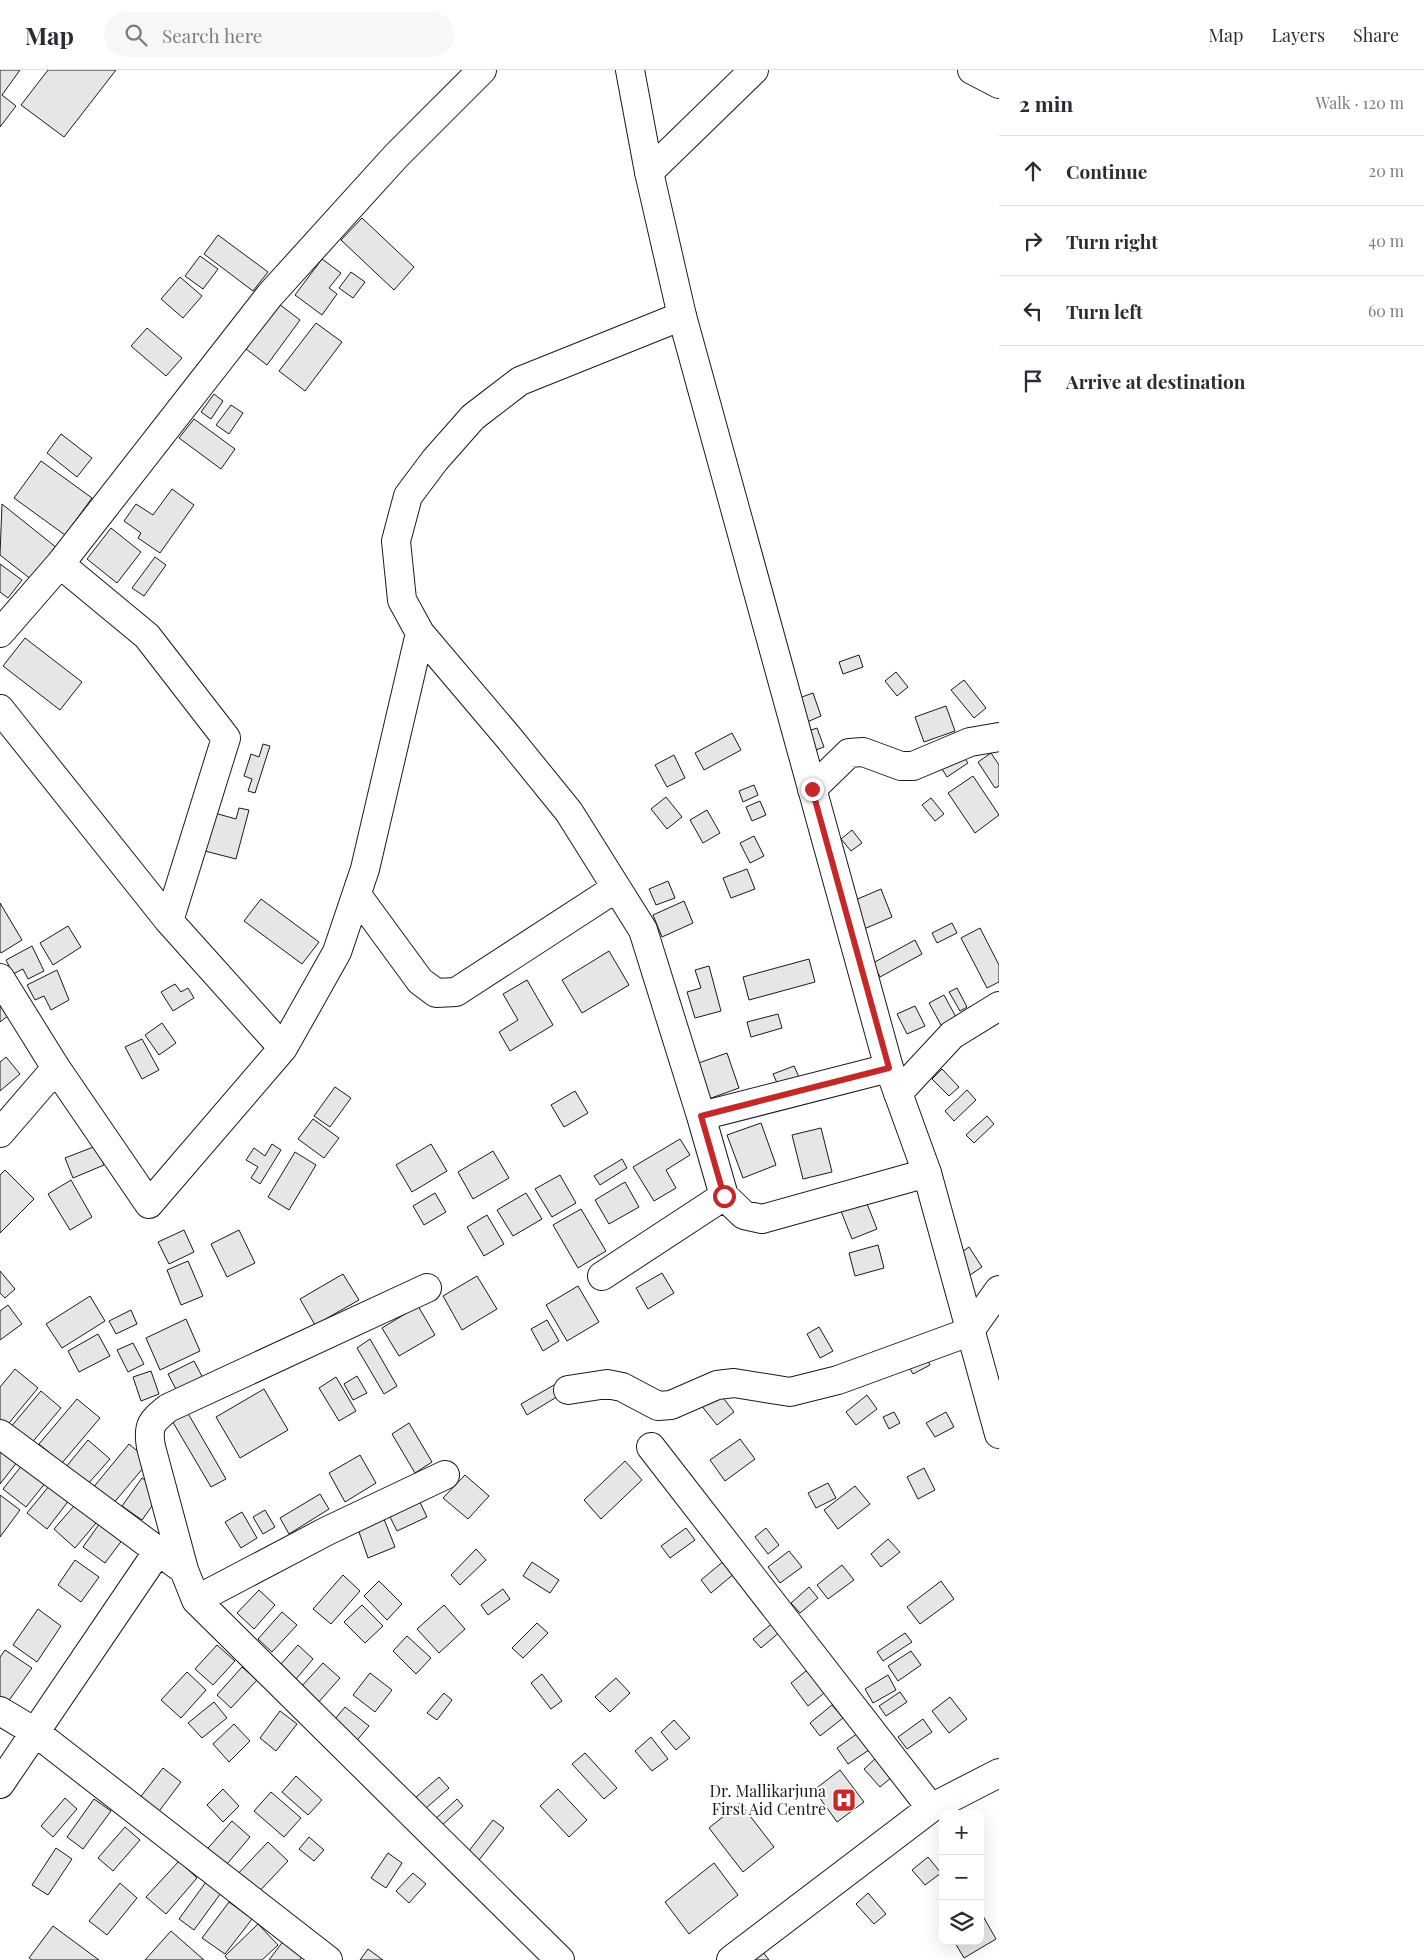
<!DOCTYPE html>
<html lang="en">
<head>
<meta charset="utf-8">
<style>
  body { margin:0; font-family:"Playfair Display",serif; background:#f7f7f7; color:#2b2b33 }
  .controls { position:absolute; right:15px; bottom:15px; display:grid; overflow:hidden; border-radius:10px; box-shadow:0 5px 20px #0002 }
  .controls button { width:45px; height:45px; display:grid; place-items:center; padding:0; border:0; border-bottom:1px solid #e1e1e2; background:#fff; color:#2b2b33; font:25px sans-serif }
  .stop { position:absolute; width:15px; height:15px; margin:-11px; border:4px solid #c62828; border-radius:50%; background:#fff }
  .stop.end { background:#c62828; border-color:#fff; box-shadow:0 1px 5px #0008 }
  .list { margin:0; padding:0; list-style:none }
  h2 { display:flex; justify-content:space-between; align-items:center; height:65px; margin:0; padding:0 20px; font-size:21px }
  h2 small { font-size:16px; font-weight:400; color:#7c7c81 }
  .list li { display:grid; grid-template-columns:32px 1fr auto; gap:15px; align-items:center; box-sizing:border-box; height:70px; padding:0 20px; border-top:1px solid #e1e1e2 }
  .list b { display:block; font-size:19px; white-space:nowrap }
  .list em { font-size:16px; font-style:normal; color:#7c7c81 }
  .icon { flex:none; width:28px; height:28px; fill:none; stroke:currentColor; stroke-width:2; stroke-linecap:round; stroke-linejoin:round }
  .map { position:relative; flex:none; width:999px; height:1890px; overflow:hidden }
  header { display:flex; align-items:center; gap:30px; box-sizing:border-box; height:70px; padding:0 25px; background:#fff; border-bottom:1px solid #e1e1e2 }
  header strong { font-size:24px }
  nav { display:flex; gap:28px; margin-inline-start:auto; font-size:18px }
  .search { width:350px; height:45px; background:#f7f7f7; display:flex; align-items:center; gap:12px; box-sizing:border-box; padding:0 18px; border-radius:28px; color:#7c7c81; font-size:19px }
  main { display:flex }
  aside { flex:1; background:#fff }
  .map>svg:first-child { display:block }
  .building { fill:#e6e6e6; stroke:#1a1a1a }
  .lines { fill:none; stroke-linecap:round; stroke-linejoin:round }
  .street-casing { stroke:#1a1a1a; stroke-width:30 }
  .secondary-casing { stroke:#1a1a1a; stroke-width:30 }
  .street { stroke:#fff; stroke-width:28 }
  .secondary { stroke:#fff; stroke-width:28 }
  .route { stroke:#c62828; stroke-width:6 }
  .labels { text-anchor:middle; stroke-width:4; stroke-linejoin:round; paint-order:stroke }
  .poi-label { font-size:16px; fill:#1a1a1a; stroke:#fff; text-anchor:end }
</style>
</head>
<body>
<header>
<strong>Map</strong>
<div class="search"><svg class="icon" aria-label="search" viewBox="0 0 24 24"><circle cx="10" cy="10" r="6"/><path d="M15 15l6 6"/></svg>Search here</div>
<nav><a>Map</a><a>Layers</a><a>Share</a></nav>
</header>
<main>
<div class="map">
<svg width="999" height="1890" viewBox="0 0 999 1890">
  <rect width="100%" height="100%" fill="#fff"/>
  <!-- building -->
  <path class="building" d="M 0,0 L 20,0 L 2,25 L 16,36 L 0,57 Z
    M 48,0 L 116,0 L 64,67 L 21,35 Z
    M 362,148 L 414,197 L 394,220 L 341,170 Z
    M 218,165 L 268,202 L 253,221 L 204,184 Z
    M 200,186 L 218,199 L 203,219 L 185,206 Z
    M 322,189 L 341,203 L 329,218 L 337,224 L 322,245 L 295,225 Z
    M 351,202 L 365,212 L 353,228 L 339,218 Z
    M 180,207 L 202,226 L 183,248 L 161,229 Z
    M 279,234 L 300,250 L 267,295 L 246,279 Z
    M 316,253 L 342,272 L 305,321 L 279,301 Z
    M 147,258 L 182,288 L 166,306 L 131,276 Z
    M 214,324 L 223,331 L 211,349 L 201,342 Z
    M 231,335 L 243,343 L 229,364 L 216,355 Z
    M 194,349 L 235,379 L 221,399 L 179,368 Z
    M 61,364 L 92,388 L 77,407 L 47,383 Z
    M 41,391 L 92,428 L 65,465 L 14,428 Z
    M 172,419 L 194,435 L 160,483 L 138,468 L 141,463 L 124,451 L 136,434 L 153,445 Z
    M 2,434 L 57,478 L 32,510 L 0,485 Z
    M 111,458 L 141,482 L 117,513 L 87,489 Z
    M 155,487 L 166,495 L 144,526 L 132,518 Z
    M 0,494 L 22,510 L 8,528 L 0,522 Z
    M 25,568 L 82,612 L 60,640 L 3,596 Z
    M 859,585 L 863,597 L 843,604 L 839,592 Z
    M 896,602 L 908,617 L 897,626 L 885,611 Z
    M 964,610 L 986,638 L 974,648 L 951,620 Z
    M 813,623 L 821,646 L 807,652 L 799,628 Z
    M 946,636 L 955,661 L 924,672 L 915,647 Z
    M 817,658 L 824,677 L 799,686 L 802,663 Z
    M 732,663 L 741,680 L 704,700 L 695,683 Z
    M 263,674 L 270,676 L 255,723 L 248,721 L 252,709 L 244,706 L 251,684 L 259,687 Z
    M 960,681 L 968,693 L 947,707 L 939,694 Z
    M 991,683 L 999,695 L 999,716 L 995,718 L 978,692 Z
    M 674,685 L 685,708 L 667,717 L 655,695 Z
    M 973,706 L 999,745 L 975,763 L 948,723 Z
    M 754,715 L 758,725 L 743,732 L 739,721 Z
    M 666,727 L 682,747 L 667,759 L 651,739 Z
    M 931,728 L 944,744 L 935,751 L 922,735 Z
    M 760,731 L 766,745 L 752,751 L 746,737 Z
    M 239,738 L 249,740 L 236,789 L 201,780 L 211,742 L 236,749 Z
    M 707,740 L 720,763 L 703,773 L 690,750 Z
    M 852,760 L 862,773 L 851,781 L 841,769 Z
    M 754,766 L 764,786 L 750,793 L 740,773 Z
    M 747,799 L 755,819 L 731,828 L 723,808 Z
    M 668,811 L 675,828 L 656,835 L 649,819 Z
    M 881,819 L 892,847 L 857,862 L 846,834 Z
    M 261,829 L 319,872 L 302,894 L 244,851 Z
    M 684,831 L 693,853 L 662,867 L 653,845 Z
    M 0,833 L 22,870 L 1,883 L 0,881 Z
    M 952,853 L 957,863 L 937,873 L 932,863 Z
    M 68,856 L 81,877 L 53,895 L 40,873 Z
    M 980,858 L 999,895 L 999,912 L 987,918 L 961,868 Z
    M 915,870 L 922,884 L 880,907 L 873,893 Z
    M 32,876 L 44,901 L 28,909 L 23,899 L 13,904 L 6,890 Z
    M 609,881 L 629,915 L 582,943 L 562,910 Z
    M 809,889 L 815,912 L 749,930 L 743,907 Z
    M 709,896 L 721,941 L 695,948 L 687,922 L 701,918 L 695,900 Z
    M 57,900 L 69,930 L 51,940 L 44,926 L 35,930 L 27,915 Z
    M 527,910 L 553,955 L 510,981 L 499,962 L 518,950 L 503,924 Z
    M 175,914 L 181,922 L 188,918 L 194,928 L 173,941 L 161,922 Z
    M 957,918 L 967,937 L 960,941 L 949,922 Z
    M 0,925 L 13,942 L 0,952 Z
    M 944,925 L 956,947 L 941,955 L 929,933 Z
    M 915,936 L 925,956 L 907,964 L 897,944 Z
    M 778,944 L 782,958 L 751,967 L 747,952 Z
    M 162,953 L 176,973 L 159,985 L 145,965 Z
    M 142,969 L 159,1000 L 142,1009 L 125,977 Z
    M 727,983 L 739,1018 L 703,1031 L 690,996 Z
    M 6,987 L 20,1004 L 0,1021 L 0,992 Z
    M 794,996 L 799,1007 L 778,1015 L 773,1004 Z
    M 942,999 L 959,1017 L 949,1026 L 932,1009 Z
    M 335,1017 L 351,1028 L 330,1057 L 314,1046 Z
    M 967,1020 L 976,1030 L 954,1051 L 945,1041 Z
    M 575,1021 L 588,1043 L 564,1057 L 551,1035 Z
    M 987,1046 L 994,1054 L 974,1073 L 966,1065 Z
    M 313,1049 L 339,1068 L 324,1088 L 298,1069 Z
    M 761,1053 L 776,1095 L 743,1108 L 727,1065 Z
    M 821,1058 L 832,1102 L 803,1109 L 792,1065 Z
    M 680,1069 L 690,1085 L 666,1100 L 676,1118 L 654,1131 L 633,1097 Z
    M 272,1074 L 281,1080 L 260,1114 L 251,1108 L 258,1097 L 246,1090 L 254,1078 L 265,1086 Z
    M 431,1074 L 447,1101 L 412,1122 L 396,1095 Z
    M 96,1076 L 104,1095 L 73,1108 L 65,1088 Z
    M 493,1081 L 509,1108 L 473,1129 L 458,1102 Z
    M 295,1082 L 316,1095 L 289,1140 L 268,1127 Z
    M 622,1089 L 627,1098 L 600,1115 L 594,1106 Z
    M 5,1100 L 34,1129 L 0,1163 L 0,1105 Z
    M 560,1105 L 576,1133 L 552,1147 L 535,1119 Z
    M 71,1110 L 92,1147 L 70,1160 L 48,1124 Z
    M 625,1112 L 639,1137 L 609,1154 L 595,1130 Z
    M 862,1121 L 877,1159 L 852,1169 L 837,1131 Z
    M 435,1123 L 446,1142 L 424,1155 L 413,1136 Z
    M 526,1123 L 542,1149 L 513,1166 L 497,1140 Z
    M 581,1139 L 606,1181 L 578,1198 L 553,1155 Z
    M 487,1145 L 504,1174 L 484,1186 L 467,1157 Z
    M 184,1160 L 194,1182 L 169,1194 L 158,1172 Z
    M 239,1160 L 255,1193 L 227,1207 L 211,1174 Z
    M 878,1175 L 884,1198 L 855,1206 L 849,1183 Z
    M 969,1177 L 982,1197 L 955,1215 L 942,1196 Z
    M 188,1191 L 203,1226 L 181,1235 L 167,1200 Z
    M 0,1201 L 15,1219 L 5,1228 L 0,1223 Z
    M 662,1203 L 674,1223 L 648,1239 L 636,1218 Z
    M 343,1204 L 359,1230 L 315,1255 L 300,1229 Z
    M 477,1206 L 497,1239 L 462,1260 L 443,1226 Z
    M 578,1216 L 599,1252 L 567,1271 L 546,1235 Z
    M 90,1226 L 105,1251 L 62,1278 L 46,1254 Z
    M 8,1235 L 22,1254 L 0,1270 L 0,1241 Z
    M 418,1236 L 435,1265 L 399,1286 L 382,1258 Z
    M 131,1240 L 137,1254 L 116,1264 L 109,1251 Z
    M 186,1249 L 200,1281 L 160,1300 L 146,1268 Z
    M 547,1250 L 559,1271 L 543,1281 L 531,1259 Z
    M 819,1257 L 833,1281 L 820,1288 L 807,1264 Z
    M 98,1264 L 110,1286 L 79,1302 L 68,1281 Z
    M 370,1269 L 397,1316 L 384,1324 L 357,1278 Z
    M 133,1273 L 144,1294 L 128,1302 L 117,1280 Z
    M 921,1276 L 930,1295 L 913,1304 L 902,1285 Z
    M 194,1291 L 205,1312 L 179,1325 L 168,1304 Z
    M 15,1299 L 38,1318 L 4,1359 L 0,1356 L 0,1317 Z
    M 151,1301 L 159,1324 L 141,1331 L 133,1307 Z
    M 357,1306 L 367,1323 L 353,1330 L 344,1314 Z
    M 336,1307 L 356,1341 L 339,1351 L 319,1318 Z
    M 554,1315 L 560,1325 L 527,1345 L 521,1334 Z
    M 264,1319 L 288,1360 L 240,1388 L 216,1347 Z
    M 717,1320 L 734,1342 L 717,1355 L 700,1334 Z
    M 41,1321 L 61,1338 L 30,1375 L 10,1358 Z
    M 867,1325 L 877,1339 L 856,1355 L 846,1342 Z
    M 77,1329 L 100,1348 L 62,1393 L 39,1374 Z
    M 186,1340 L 226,1409 L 211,1417 L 171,1349 Z
    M 894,1342 L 900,1353 L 889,1359 L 883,1347 Z
    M 946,1342 L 954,1357 L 935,1367 L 926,1353 Z
    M 409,1353 L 432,1392 L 415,1403 L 392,1364 Z
    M 740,1369 L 755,1389 L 725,1411 L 710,1390 Z
    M 88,1370 L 110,1389 L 87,1415 L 66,1397 Z
    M 129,1374 L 149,1391 L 112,1435 L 92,1419 Z
    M 0,1378 L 18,1391 L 0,1414 Z
    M 360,1385 L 376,1413 L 345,1432 L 329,1403 Z
    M 625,1391 L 642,1410 L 601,1449 L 584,1430 Z
    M 23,1394 L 46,1412 L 26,1437 L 3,1419 Z
    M 924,1398 L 935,1420 L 918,1429 L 907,1407 Z
    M 465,1405 L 489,1426 L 468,1449 L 443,1428 Z
    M 142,1408 L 162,1422 L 142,1450 L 122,1436 Z
    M 54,1410 L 73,1425 L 47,1459 L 27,1443 Z
    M 828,1413 L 836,1428 L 816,1438 L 808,1423 Z
    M 855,1416 L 870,1434 L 838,1459 L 824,1440 Z
    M 320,1424 L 329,1439 L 289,1464 L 280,1448 Z
    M 416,1424 L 427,1447 L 397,1461 L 386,1439 Z
    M 0,1425 L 20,1440 L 0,1467 Z
    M 80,1429 L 101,1447 L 75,1478 L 54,1459 Z
    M 265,1440 L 275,1457 L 263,1464 L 253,1447 Z
    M 242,1442 L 257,1468 L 241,1478 L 225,1452 Z
    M 384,1449 L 395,1477 L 368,1488 L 358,1459 Z
    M 100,1453 L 123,1469 L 105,1493 L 83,1477 Z
    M 686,1458 L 695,1470 L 670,1488 L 661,1476 Z
    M 766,1458 L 779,1475 L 768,1484 L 755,1467 Z
    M 888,1469 L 900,1482 L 881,1497 L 871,1484 Z
    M 476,1479 L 486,1490 L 460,1515 L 451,1505 Z
    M 789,1481 L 802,1497 L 780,1513 L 768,1497 Z
    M 75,1490 L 99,1507 L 81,1532 L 58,1515 Z
    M 725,1490 L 735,1503 L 711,1523 L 701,1510 Z
    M 532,1492 L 559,1510 L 550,1523 L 523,1506 Z
    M 842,1495 L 854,1510 L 828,1529 L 817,1515 Z
    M 343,1505 L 360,1521 L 331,1554 L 313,1539 Z
    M 379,1511 L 402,1534 L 387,1550 L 364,1526 Z
    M 941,1511 L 954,1529 L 920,1554 L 907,1537 Z
    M 809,1517 L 818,1528 L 800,1543 L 791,1533 Z
    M 503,1519 L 510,1529 L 488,1545 L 481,1535 Z
    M 259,1520 L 275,1535 L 254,1559 L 237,1543 Z
    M 362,1535 L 383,1556 L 365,1573 L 344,1552 Z
    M 444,1535 L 465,1559 L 439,1583 L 417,1559 Z
    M 38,1539 L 61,1556 L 37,1592 L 13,1575 Z
    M 282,1542 L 297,1555 L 272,1582 L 258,1569 Z
    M 774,1552 L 781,1561 L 761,1578 L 753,1569 Z
    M 537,1553 L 548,1563 L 523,1588 L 512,1578 Z
    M 905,1563 L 912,1572 L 883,1591 L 877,1582 Z
    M 407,1566 L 431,1588 L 416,1604 L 393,1581 Z
    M 217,1575 L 235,1591 L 213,1615 L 195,1599 Z
    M 298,1575 L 313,1589 L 296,1609 L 280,1595 Z
    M 5,1580 L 32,1598 L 5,1636 L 0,1632 L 0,1587 Z
    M 911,1581 L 921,1595 L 898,1611 L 888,1596 Z
    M 323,1593 L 340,1608 L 317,1634 L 300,1618 Z
    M 242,1597 L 257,1610 L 231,1638 L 217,1625 Z
    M 811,1597 L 828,1620 L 808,1636 L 791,1613 Z
    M 187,1602 L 206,1620 L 181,1648 L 161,1630 Z
    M 370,1603 L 392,1620 L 375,1642 L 353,1625 Z
    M 542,1604 L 562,1631 L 551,1639 L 531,1613 Z
    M 888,1605 L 896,1620 L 873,1633 L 865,1619 Z
    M 616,1608 L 630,1623 L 610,1642 L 595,1627 Z
    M 900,1622 L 907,1632 L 886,1646 L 879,1636 Z
    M 444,1623 L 452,1630 L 437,1650 L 427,1643 Z
    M 950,1627 L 967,1649 L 949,1663 L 932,1641 Z
    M 214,1632 L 227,1648 L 202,1668 L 188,1653 Z
    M 832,1635 L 843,1648 L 820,1666 L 810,1653 Z
    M 345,1637 L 369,1656 L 353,1675 L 329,1656 Z
    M 280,1641 L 297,1654 L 276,1681 L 260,1668 Z
    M 923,1649 L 932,1662 L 907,1679 L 898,1667 Z
    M 674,1650 L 690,1668 L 676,1680 L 661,1662 Z
    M 234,1654 L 250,1671 L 229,1692 L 213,1674 Z
    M 858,1663 L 869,1680 L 848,1694 L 837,1678 Z
    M 651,1667 L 668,1689 L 652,1701 L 635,1681 Z
    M 585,1683 L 617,1718 L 604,1729 L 572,1694 Z
    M 876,1688 L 892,1707 L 880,1717 L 864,1699 Z
    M 163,1698 L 181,1712 L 154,1748 L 135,1734 Z
    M 840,1700 L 864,1732 L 837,1752 L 814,1720 Z
    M 296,1706 L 322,1730 L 308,1745 L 282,1722 Z
    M 439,1707 L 449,1718 L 425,1739 L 415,1728 Z
    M 223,1719 L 239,1736 L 223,1752 L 207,1735 Z
    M 558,1719 L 587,1750 L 569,1767 L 540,1736 Z
    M 271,1722 L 301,1748 L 284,1767 L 254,1741 Z
    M 65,1728 L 77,1739 L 53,1767 L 41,1756 Z
    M 94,1729 L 111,1741 L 83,1779 L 67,1767 Z
    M 457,1729 L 463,1736 L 439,1758 L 433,1751 Z
    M 740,1733 L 774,1777 L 743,1802 L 709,1758 Z
    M 493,1750 L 504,1758 L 476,1794 L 465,1786 Z
    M 232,1751 L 250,1767 L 221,1801 L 202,1785 Z
    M 125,1757 L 140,1770 L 113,1801 L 98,1788 Z
    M 309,1767 L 324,1780 L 314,1791 L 299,1779 Z
    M 268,1772 L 288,1791 L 252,1829 L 232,1810 Z
    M 56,1778 L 72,1789 L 48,1825 L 32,1815 Z
    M 388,1783 L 402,1793 L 386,1818 L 371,1808 Z
    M 928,1787 L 941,1803 L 925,1815 L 912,1800 Z
    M 179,1791 L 197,1808 L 166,1844 L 146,1827 Z
    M 714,1793 L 738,1825 L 689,1864 L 665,1832 Z
    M 413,1803 L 426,1814 L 409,1833 L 396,1821 Z
    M 206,1812 L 221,1823 L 194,1860 L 179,1849 Z
    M 120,1813 L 137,1828 L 107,1865 L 89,1851 Z
    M 868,1823 L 886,1844 L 874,1854 L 856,1834 Z
    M 229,1832 L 252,1849 L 225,1884 L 202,1868 Z
    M 983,1846 L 996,1869 L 964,1888 L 954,1871 L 980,1871 L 980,1848 Z
    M 258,1854 L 278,1875 L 262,1890 L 228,1890 L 225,1886 Z
    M 53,1856 L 99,1890 L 32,1890 L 29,1888 Z
    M 171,1861 L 204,1890 L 145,1890 Z
    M 284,1870 L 303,1885 L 300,1890 L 269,1890 Z
    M 760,1878 L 769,1890 L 753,1890 Z
    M 368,1879 L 383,1890 L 360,1890 Z"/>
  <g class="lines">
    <!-- street casing -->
    <g class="street-casing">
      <path id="street" d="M 972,0 L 999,14
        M 649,102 L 754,0
        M 60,494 L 147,566 L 226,668 L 169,851 L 283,978
        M 0,563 L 60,494 L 270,225 L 396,86 L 482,0
        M 420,563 L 509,668 L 569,742 L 643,860 L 701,1046 L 724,1126 L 744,1145 L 762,1149 L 927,1103
        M 0,639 L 169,851
        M 812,719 L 849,683 L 863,682 L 901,696 L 913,696 L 970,672 L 999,667
        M 357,825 L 420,911 L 436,923 L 456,922 L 616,818
        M 0,908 L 56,998 L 149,1134 L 283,978 L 337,882 L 365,799 L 420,563 L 402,530 L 396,471 L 408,426 L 435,390 L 473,347 L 520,311 L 682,246
        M 898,1023 L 952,965 L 999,936
        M 701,1046 L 889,998
        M 0,1063 L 56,998
        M 602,1206 L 724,1126
        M 568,1320 L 607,1314 L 622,1317 L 658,1336 L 671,1335 L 717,1315 L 734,1313 L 790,1322 L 838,1310 L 969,1262 L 999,1220
        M 0,1364 L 158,1481
        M 651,1377 L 931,1738
        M 184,1500 L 151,1377 C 147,1355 152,1351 168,1338 L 427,1218
        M 196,1530 L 327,1461 L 445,1405
        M 0,1641 L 35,1662 L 328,1890
        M 0,1714 L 158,1481 L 184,1500 L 196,1530 L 560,1890
        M 731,1890 L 931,1738 L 999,1703"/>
    </g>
    <!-- secondary casing -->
    <g class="secondary-casing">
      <path id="secondary" d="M 630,0 L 649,102 L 682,246 L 889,998 L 927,1103 L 999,1364"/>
    </g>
    <!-- street -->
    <use href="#street" class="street"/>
    <!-- secondary -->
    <use href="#secondary" class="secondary"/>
  </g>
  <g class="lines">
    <!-- route -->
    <path class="route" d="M 724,1126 L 701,1046 L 889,998 L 812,719"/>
  </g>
  <!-- icons -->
  <defs>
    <g id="hospital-square" transform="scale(1.25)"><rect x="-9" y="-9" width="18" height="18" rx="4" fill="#c62828" stroke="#fff"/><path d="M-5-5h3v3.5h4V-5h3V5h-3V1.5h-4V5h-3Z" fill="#fff"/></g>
  </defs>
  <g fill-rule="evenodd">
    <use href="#hospital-square" x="844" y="1730"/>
  </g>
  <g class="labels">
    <!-- poi labels -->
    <g class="poi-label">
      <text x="826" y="1727">Dr. Mallikarjuna<tspan x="826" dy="18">First Aid Centre</tspan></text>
    </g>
  </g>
</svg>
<div class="controls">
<button>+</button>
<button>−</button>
<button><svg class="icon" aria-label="layers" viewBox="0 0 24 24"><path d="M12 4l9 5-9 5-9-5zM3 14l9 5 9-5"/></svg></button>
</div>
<div class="stop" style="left:724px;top:1126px"></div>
<div class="stop end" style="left:812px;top:719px"></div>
</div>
<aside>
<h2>2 min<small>Walk · 120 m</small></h2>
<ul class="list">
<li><svg class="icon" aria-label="ahead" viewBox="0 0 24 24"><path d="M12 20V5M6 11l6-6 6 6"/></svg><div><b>Continue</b></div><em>20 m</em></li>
<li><svg class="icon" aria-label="right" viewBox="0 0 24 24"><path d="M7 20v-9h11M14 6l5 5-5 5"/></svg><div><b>Turn right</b></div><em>40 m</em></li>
<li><svg class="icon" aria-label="left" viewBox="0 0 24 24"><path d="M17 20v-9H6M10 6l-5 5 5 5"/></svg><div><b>Turn left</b></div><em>60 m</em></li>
<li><svg class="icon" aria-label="arrive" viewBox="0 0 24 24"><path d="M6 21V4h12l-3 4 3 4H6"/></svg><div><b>Arrive at destination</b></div></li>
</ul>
</aside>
</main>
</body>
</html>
